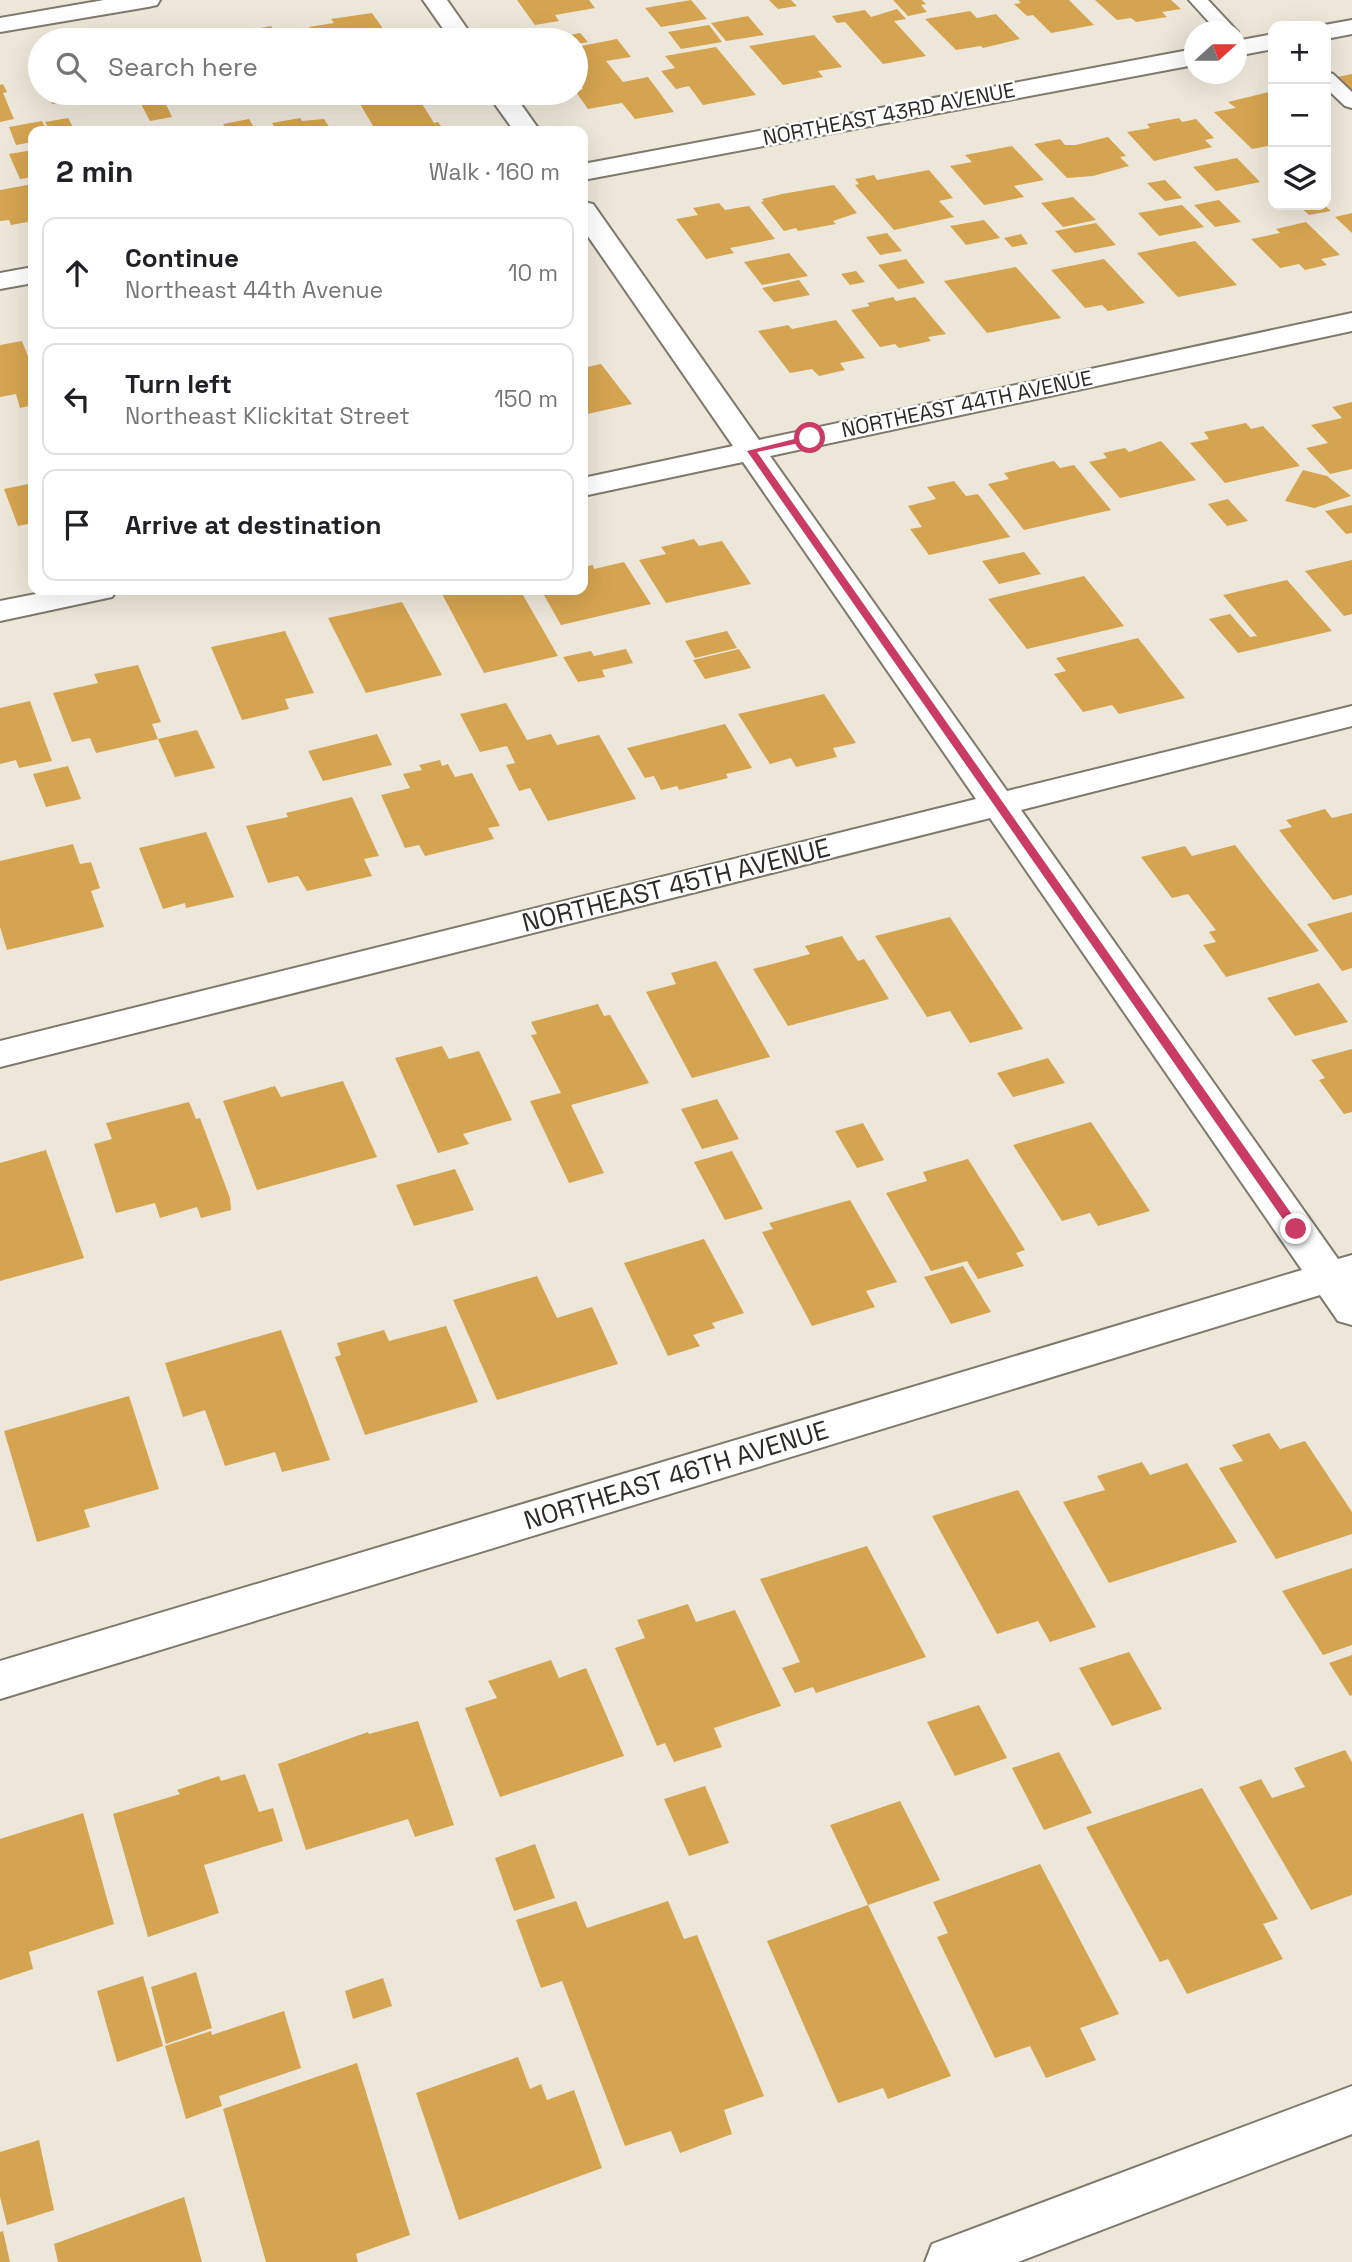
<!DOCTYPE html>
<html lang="en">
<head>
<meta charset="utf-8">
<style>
  body { margin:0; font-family:"Space Grotesk",sans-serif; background:#f2f2f2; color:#202124 }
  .controls { position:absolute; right:21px; top:21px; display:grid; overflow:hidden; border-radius:14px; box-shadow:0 7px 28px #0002 }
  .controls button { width:63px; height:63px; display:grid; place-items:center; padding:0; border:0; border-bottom:2px solid #e0e0e0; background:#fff; color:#202124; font:35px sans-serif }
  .compass { position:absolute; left:1184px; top:21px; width:63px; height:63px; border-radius:50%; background:#fff; box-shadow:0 7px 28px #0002; rotate:69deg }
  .stop { position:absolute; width:21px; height:21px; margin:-16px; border:5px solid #ca3b66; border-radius:50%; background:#fff }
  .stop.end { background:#ca3b66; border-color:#fff; box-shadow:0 2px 7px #0008 }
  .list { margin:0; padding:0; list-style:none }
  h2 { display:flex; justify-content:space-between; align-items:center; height:91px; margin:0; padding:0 28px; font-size:30px }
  h2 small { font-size:23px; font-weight:400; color:#757577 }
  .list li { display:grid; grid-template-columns:46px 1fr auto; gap:21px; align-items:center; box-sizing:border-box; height:112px; margin:0 14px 14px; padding:0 14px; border:2px solid #e0e0e0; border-radius:14px }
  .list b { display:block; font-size:26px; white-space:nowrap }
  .list p { margin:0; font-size:23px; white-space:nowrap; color:#757577 }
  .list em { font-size:23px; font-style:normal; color:#757577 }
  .icon { flex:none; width:38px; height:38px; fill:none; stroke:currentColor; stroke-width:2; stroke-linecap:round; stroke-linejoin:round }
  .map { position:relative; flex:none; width:1352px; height:2262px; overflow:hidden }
  .search { position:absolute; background:#fff; box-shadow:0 7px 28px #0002; left:28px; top:28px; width:560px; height:77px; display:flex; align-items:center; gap:18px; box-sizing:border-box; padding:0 24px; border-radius:38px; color:#757577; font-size:26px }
  .panel { position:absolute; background:#fff; box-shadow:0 7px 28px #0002; left:28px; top:126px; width:560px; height:469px; border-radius:14px }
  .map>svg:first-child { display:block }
  .building { fill:#d5a450 }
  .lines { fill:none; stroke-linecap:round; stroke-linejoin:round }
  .service-casing { stroke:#7e796d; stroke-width:4 }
  .minor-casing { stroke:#7e796d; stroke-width:4 }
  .service { fill:#fff; fill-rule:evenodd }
  .minor { fill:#fff; fill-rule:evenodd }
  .route { fill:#ca3b66 }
  .labels { text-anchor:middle; stroke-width:5; stroke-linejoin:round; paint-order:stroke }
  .far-street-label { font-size:21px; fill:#2d2b26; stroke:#fff }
  .street-label { font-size:26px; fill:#2d2b26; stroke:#fff }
</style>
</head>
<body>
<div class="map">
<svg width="1352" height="2262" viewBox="0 0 1352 2262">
  <rect width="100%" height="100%" fill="#ede7da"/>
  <!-- building -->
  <path class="building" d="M 517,0 L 589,0 L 595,8 L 555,15 L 559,21 L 535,25 Z
    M 691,0 L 707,19 L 661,27 L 645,8 Z
    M 769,0 L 791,0 L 797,6 L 778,9 Z
    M 893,0 L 922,0 L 926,4 L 921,5 L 927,12 L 908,16 Z
    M 1018,0 L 1069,0 L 1094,25 L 1051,33 L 1033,15 L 1027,16 L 1014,4 L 1021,3 Z
    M 1095,0 L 1171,0 L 1181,9 L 1162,12 L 1167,17 L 1136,22 L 1131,18 L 1117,20 Z
    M 897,9 L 906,19 L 894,21 L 926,56 L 883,64 L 845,22 L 837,23 L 832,16 L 865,10 L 871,17 Z
    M 970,11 L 977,18 L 996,14 L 1020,39 L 983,48 L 981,46 L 956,50 L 925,19 Z
    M 372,13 L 391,40 L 317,40 L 309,27 L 334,23 L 331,19 Z
    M 748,16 L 764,35 L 726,41 L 711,23 Z
    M 709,25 L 722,42 L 681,49 L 668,32 Z
    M 271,26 L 280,40 L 219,40 L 217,36 Z
    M 580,33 L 588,42 L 576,44 L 576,40 L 546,40 Z
    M 814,35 L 842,67 L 818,71 L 823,77 L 783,85 L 749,46 Z
    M 617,39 L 631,57 L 606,61 L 623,82 L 648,77 L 674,112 L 635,119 L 622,103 L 588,109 L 576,92 L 583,89 L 576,79 L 576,47 Z
    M 716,47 L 756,95 L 703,105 L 689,86 L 676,89 L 661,71 L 675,68 L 665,56 Z
    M 1352,74 L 1352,96 L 1332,78 Z
    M 3,84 L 7,92 L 3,93 L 14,119 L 0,122 L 0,85 Z
    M 1273,91 L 1273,131 L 1268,132 L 1273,137 L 1273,145 L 1252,149 L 1214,112 L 1236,108 L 1228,102 Z
    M 46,93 L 84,93 L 86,99 L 52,104 Z
    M 416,94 L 434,123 L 438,122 L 444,130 L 376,131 L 360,104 Z
    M 164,100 L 172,117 L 150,121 L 141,104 Z
    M 68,118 L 75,131 L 50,131 L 45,122 Z
    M 300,118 L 302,121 L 324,119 L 332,131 L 277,131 L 272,123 Z
    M 1179,118 L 1182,122 L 1196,119 L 1214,138 L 1205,140 L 1212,147 L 1154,161 L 1127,132 L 1150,128 L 1147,124 Z
    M 249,119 L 256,131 L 228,131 L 223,124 Z
    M 42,121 L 47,131 L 33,131 L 33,142 L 16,145 L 9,127 Z
    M 1108,137 L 1126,156 L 1120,157 L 1129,166 L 1093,176 L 1067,178 L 1034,144 L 1060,139 L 1065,145 L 1076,145 Z
    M 1012,146 L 1044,180 L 1014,186 L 1024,197 L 984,205 L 950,166 L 972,162 L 965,155 Z
    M 33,150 L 33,177 L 20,179 L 9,154 Z
    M 1237,158 L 1260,182 L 1216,191 L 1193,167 Z
    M 929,170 L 953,198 L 939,201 L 954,217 L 894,230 L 855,185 L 859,184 L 855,179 L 874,175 L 877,180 Z
    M 1165,180 L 1182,198 L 1165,201 L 1147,183 Z
    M 33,184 L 33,221 L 11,225 L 9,220 L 0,221 L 0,190 Z
    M 834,185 L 857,213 L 833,221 L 836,224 L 798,231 L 796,228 L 784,231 L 761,202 L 764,201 L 762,199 L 782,194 Z
    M 1073,197 L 1096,220 L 1063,227 L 1041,203 Z
    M 1219,200 L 1241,222 L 1215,227 L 1194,205 Z
    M 719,203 L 725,210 L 749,206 L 775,239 L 730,248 L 734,253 L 706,259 L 676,219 L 698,215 L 693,208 Z
    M 1182,205 L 1204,227 L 1159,236 L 1138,213 Z
    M 1298,205 L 1324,205 L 1331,211 L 1309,215 Z
    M 1352,213 L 1352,233 L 1335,217 Z
    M 984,220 L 1000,238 L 966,245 L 950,226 Z
    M 1306,222 L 1340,255 L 1321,259 L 1327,265 L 1305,270 L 1299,264 L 1280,268 L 1251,239 L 1280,233 L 1276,229 Z
    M 1096,223 L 1116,245 L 1075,253 L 1055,231 Z
    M 887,233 L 902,251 L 880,255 L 866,237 Z
    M 1021,234 L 1028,244 L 1012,247 L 1004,238 Z
    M 1195,241 L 1237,285 L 1178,297 L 1137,253 Z
    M 789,253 L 808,276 L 762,285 L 744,262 Z
    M 906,259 L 925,283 L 898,289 L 878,265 Z
    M 1104,259 L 1145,303 L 1108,311 L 1102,305 L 1085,308 L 1051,270 Z
    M 1016,267 L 1061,318 L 987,333 L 944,281 Z
    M 856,271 L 865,282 L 850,285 L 841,274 Z
    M 799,280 L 810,295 L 774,302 L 762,288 Z
    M 893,297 L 896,301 L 915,297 L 946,334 L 928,337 L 931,341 L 899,348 L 895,344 L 880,347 L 851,310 L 870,306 L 867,303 Z
    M 836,320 L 865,358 L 840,363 L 845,370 L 819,376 L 812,369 L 790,373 L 758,331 L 788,325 L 792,329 Z
    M 22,341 L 33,369 L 33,405 L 20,408 L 16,394 L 0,397 L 0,345 Z
    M 601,364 L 632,404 L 583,415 L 583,368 Z
    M 1352,402 L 1352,469 L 1330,474 L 1306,448 L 1328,443 L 1311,425 L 1342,418 L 1332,407 Z
    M 1246,423 L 1251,429 L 1263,426 L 1300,466 L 1225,483 L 1190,443 L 1209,439 L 1204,432 Z
    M 1161,441 L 1196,480 L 1120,498 L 1089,462 L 1107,458 L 1103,453 L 1125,448 L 1129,452 Z
    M 1054,461 L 1060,468 L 1074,465 L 1111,510 L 1024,530 L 988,484 L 1009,479 L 1004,473 Z
    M 1303,470 L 1327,476 L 1351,496 L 1314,508 L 1285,501 Z
    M 954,481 L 966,496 L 978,494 L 1010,537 L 929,555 L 910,529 L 922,527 L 908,506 L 936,499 L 927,487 Z
    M 33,483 L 33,523 L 18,526 L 4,489 Z
    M 1228,499 L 1248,521 L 1227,526 L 1208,504 Z
    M 1352,505 L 1352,533 L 1346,534 L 1325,511 Z
    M 694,539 L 699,546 L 722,541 L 751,584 L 666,603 L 639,560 L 666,554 L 661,547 Z
    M 1024,552 L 1041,574 L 999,584 L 982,561 Z
    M 1352,560 L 1352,614 L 1344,616 L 1305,571 Z
    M 624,562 L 651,604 L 561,625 L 541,590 L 583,590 L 583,567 L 593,565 L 594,569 Z
    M 1084,576 L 1124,626 L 1027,649 L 988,599 Z
    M 1287,580 L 1332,631 L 1238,653 L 1209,619 L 1230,614 L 1250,637 L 1257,636 L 1223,595 Z
    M 463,590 L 520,590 L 558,656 L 484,673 L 442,594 Z
    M 402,602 L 442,675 L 366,693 L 328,618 Z
    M 285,631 L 314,693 L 285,699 L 289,709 L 242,720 L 211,647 Z
    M 727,631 L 737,648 L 695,658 L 685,641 Z
    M 1138,638 L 1185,698 L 1119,714 L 1112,705 L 1083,712 L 1054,674 L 1066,671 L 1056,658 Z
    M 626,649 L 633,663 L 602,670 L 605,677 L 578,682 L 563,657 L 591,651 L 594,656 Z
    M 739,649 L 751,668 L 705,679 L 693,660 Z
    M 138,665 L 161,722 L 152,724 L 158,739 L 197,730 L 215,768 L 175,777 L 158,739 L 96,753 L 90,738 L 72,742 L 53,693 L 98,683 L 94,674 Z
    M 824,694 L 856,743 L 833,748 L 837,757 L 796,767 L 791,758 L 770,764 L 738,714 Z
    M 30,701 L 52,761 L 19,768 L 16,760 L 0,764 L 0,708 Z
    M 506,703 L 527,740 L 551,734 L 557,745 L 599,735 L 636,799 L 548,821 L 530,788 L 519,791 L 506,765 L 515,763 L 507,746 L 480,752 L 460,714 Z
    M 725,724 L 752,768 L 726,774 L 728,778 L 679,790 L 677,786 L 661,790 L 654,776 L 645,778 L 627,748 Z
    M 377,734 L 392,765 L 323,781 L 308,751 Z
    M 440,760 L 442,766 L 448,764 L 455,777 L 472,773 L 500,826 L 488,828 L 494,839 L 425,856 L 419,845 L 405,848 L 381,795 L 410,788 L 403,774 L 422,770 L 419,765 Z
    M 68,766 L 81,799 L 46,807 L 33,774 Z
    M 352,797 L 379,856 L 364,859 L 372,876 L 307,891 L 298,876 L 268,883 L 246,826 L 288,817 L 286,813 Z
    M 1325,809 L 1332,818 L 1352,813 L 1352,895 L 1333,900 L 1279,830 L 1292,827 L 1286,820 Z
    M 206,832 L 234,897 L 186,908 L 185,903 L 163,909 L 139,848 Z
    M 73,844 L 80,864 L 91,862 L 100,888 L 91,891 L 104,927 L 7,950 L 0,927 L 0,861 Z
    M 1235,845 L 1269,889 L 1319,951 L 1226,977 L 1203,945 L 1216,942 L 1209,932 L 1216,930 L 1188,894 L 1172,898 L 1141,857 L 1185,846 L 1192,856 Z
    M 1352,912 L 1352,968 L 1342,971 L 1307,924 Z
    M 950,917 L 1023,1029 L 970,1043 L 950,1011 L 927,1017 L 875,936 Z
    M 842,936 L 858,961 L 864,959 L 889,999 L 788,1026 L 753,969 L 810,954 L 805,946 Z
    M 716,961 L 770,1057 L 692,1078 L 646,992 L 676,984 L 671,973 Z
    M 1319,983 L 1348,1022 L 1295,1036 L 1267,998 Z
    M 598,1004 L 604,1016 L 610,1015 L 649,1083 L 571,1105 L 604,1173 L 569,1183 L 530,1101 L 561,1093 L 531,1035 L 537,1034 L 531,1022 Z
    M 442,1046 L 449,1059 L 479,1051 L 512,1120 L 463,1134 L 469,1144 L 438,1153 L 395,1058 Z
    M 1352,1049 L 1352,1112 L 1344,1114 L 1319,1080 L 1325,1078 L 1311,1060 Z
    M 1048,1058 L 1065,1083 L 1013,1097 L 997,1073 Z
    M 343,1081 L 377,1157 L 257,1190 L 223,1101 L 275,1086 L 281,1097 Z
    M 717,1099 L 739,1139 L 702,1149 L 681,1109 Z
    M 189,1102 L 196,1119 L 200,1118 L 230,1198 L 231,1210 L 201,1218 L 197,1207 L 160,1218 L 155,1203 L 116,1213 L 94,1144 L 112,1139 L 106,1123 Z
    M 1091,1122 L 1150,1211 L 1098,1226 L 1090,1213 L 1062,1221 L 1013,1145 Z
    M 863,1123 L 884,1160 L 857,1168 L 835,1131 Z
    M 46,1150 L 84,1258 L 0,1281 L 0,1163 Z
    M 732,1151 L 763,1209 L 725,1220 L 694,1162 Z
    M 968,1159 L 1025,1250 L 1016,1253 L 1024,1266 L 978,1279 L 967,1261 L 931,1271 L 886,1193 L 927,1181 L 923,1172 Z
    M 455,1169 L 474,1210 L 414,1226 L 396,1185 Z
    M 850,1200 L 897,1282 L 866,1291 L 875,1307 L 812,1326 L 762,1232 L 773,1229 L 769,1223 Z
    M 704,1239 L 744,1313 L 712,1323 L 715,1328 L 693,1335 L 700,1346 L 668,1356 L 624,1263 Z
    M 963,1266 L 991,1312 L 951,1324 L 924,1277 Z
    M 537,1276 L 557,1318 L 592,1307 L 618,1364 L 497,1400 L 453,1300 Z
    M 446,1326 L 478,1402 L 365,1435 L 335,1357 L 341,1355 L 337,1343 L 384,1330 L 389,1341 Z
    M 281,1330 L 330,1460 L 282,1472 L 275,1452 L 225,1466 L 205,1410 L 183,1417 L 165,1363 Z
    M 129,1396 L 159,1489 L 84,1510 L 90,1527 L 37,1542 L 4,1431 Z
    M 1269,1433 L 1280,1449 L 1305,1441 L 1352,1512 L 1352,1534 L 1276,1559 L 1219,1468 L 1243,1461 L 1232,1445 Z
    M 1142,1462 L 1150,1475 L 1187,1463 L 1237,1542 L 1109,1583 L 1063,1502 L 1105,1490 L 1097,1476 Z
    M 1018,1490 L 1096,1627 L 1050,1642 L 1038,1621 L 997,1634 L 932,1516 Z
    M 867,1546 L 926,1657 L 816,1693 L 813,1687 L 795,1693 L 782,1668 L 800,1662 L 760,1579 Z
    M 1352,1568 L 1352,1645 L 1323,1655 L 1282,1591 Z
    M 688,1604 L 696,1622 L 735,1610 L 781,1706 L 714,1728 L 722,1747 L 674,1762 L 665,1743 L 657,1746 L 615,1648 L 645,1638 L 637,1620 Z
    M 1129,1652 L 1162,1709 L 1112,1726 L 1079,1668 Z
    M 1352,1655 L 1352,1695 L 1350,1696 L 1329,1663 Z
    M 551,1660 L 559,1678 L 586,1668 L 624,1756 L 500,1797 L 465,1708 L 497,1698 L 488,1681 Z
    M 979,1705 L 1007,1758 L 955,1776 L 927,1722 Z
    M 418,1721 L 454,1825 L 415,1837 L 408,1819 L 306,1850 L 278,1764 L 368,1732 L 369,1734 Z
    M 1345,1750 L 1352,1762 L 1352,1895 L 1311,1910 L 1239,1787 L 1261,1779 L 1272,1798 L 1305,1787 L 1294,1768 Z
    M 1059,1752 L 1092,1813 L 1044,1830 L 1012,1768 Z
    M 245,1774 L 259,1812 L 273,1808 L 283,1841 L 204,1865 L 219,1913 L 148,1937 L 113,1814 L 180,1794 L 177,1790 L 219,1776 L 221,1781 Z
    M 705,1786 L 729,1843 L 689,1856 L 664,1799 Z
    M 1202,1788 L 1278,1919 L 1263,1924 L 1283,1959 L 1187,1994 L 1168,1959 L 1160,1962 L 1086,1827 Z
    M 900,1801 L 940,1880 L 868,1905 L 830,1825 Z
    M 83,1813 L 114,1924 L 29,1952 L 33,1969 L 0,1980 L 0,1839 Z
    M 535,1844 L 555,1898 L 514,1911 L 495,1858 Z
    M 1040,1864 L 1119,2014 L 1080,2028 L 1096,2060 L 1046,2078 L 1030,2046 L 995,2058 L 937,1937 L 948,1933 L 933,1902 Z
    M 576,1901 L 587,1928 L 668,1901 L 684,1939 L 697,1935 L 764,2096 L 724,2110 L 732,2134 L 680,2153 L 671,2131 L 625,2146 L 562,1981 L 541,1988 L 516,1920 Z
    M 868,1905 L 951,2076 L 888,2099 L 883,2088 L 838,2103 L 767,1941 Z
    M 196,1972 L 212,2028 L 166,2044 L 151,1987 Z
    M 143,1976 L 163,2046 L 117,2062 L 97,1991 Z
    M 383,1978 L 392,2006 L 353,2019 L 345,1991 Z
    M 284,2011 L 301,2068 L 219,2096 L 222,2106 L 186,2119 L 165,2046 L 211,2031 L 212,2035 Z
    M 518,2057 L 530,2089 L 541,2084 L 547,2100 L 574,2090 L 602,2168 L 459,2220 L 416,2093 Z
    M 357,2063 L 410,2235 L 356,2254 L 358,2262 L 266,2262 L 223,2109 Z
    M 39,2140 L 54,2210 L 7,2225 L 0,2197 L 0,2152 Z
    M 184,2197 L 202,2262 L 58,2262 L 54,2244 Z
    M 3,2231 L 10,2262 L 0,2262 L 0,2232 Z"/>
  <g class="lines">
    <!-- service casing -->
    <g class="service-casing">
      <path id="service" d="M 1189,0 L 1208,0 L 1238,32 L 1236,34 L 1236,32 L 1218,32 Z
        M 1326,72 L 1333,74 L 1352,92 L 1352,108 L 1345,106 L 1326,88 Z"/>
    </g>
    <!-- minor casing -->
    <g class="minor-casing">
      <path id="minor" d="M 104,0 L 160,0 L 157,5 L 148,7 L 0,32 L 0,18 Z
        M 423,0 L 447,0 L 475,40 L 451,40 Z
        M 1352,20 L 1352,34 L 1326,39 L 1326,26 L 1319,26 Z
        M 1273,34 L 1273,49 L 1236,56 L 1236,41 Z
        M 1194,49 L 1194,65 L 583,180 L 583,164 Z
        M 487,93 L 513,93 L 540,131 L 514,131 Z
        M 583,202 L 593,204 L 759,440 L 1352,313 L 1352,331 L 770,456 L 1007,791 L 1352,706 L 1352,726 L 1021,810 L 1338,1259 L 1352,1255 L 1352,1325 L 1338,1321 L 1320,1295 L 0,1699 L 0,1661 L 1302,1270 L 990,818 L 0,1067 L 0,1041 L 976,799 L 743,462 L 583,496 L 583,478 L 733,446 L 583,229 Z
        M 33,267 L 33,283 L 0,289 L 0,273 Z
        M 56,590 L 117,590 L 112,597 L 0,621 L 0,601 Z
        M 1352,2086 L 1352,2134 L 1018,2262 L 925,2262 L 932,2244 Z"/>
    </g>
    <!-- service -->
    <use href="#service" class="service"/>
    <!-- minor -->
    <use href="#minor" class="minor"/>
  </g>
  <!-- route -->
  <path class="route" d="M 810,435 L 813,436 L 813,440 L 757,452 L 1300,1226 L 1300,1232 L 1292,1232 L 747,451 Z"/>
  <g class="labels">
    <!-- far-street labels -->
    <g class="far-street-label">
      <text transform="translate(889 114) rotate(-11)" y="7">NORTHEAST 43RD AVENUE</text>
      <text transform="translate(967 404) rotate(-12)" y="7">NORTHEAST 44TH AVENUE</text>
    </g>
    <!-- street labels -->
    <g class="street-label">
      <text transform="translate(676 885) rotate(-14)" y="9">NORTHEAST 45TH AVENUE</text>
      <text transform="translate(676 1475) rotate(-17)" y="9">NORTHEAST 46TH AVENUE</text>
    </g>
  </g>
</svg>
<div class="controls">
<button>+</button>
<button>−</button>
<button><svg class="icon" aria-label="layers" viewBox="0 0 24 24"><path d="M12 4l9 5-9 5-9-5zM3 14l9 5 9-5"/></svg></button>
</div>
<svg class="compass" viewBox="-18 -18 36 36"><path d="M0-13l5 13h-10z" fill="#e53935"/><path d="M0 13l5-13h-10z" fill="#757577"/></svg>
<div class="stop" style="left:810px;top:438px"></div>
<div class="stop end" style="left:1296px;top:1229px"></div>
<div class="search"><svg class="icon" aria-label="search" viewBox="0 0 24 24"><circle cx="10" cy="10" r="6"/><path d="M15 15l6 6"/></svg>Search here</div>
<section class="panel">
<h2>2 min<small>Walk · 160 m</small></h2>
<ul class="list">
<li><svg class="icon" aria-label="ahead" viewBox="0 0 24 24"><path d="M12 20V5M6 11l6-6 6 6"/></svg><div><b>Continue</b><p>Northeast 44th Avenue</p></div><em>10 m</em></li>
<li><svg class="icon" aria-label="left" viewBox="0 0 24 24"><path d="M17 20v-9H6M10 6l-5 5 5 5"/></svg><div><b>Turn left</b><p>Northeast Klickitat Street</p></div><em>150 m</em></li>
<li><svg class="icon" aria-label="arrive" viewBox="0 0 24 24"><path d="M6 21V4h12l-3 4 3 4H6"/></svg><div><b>Arrive at destination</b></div></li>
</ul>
</section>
</div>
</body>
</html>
